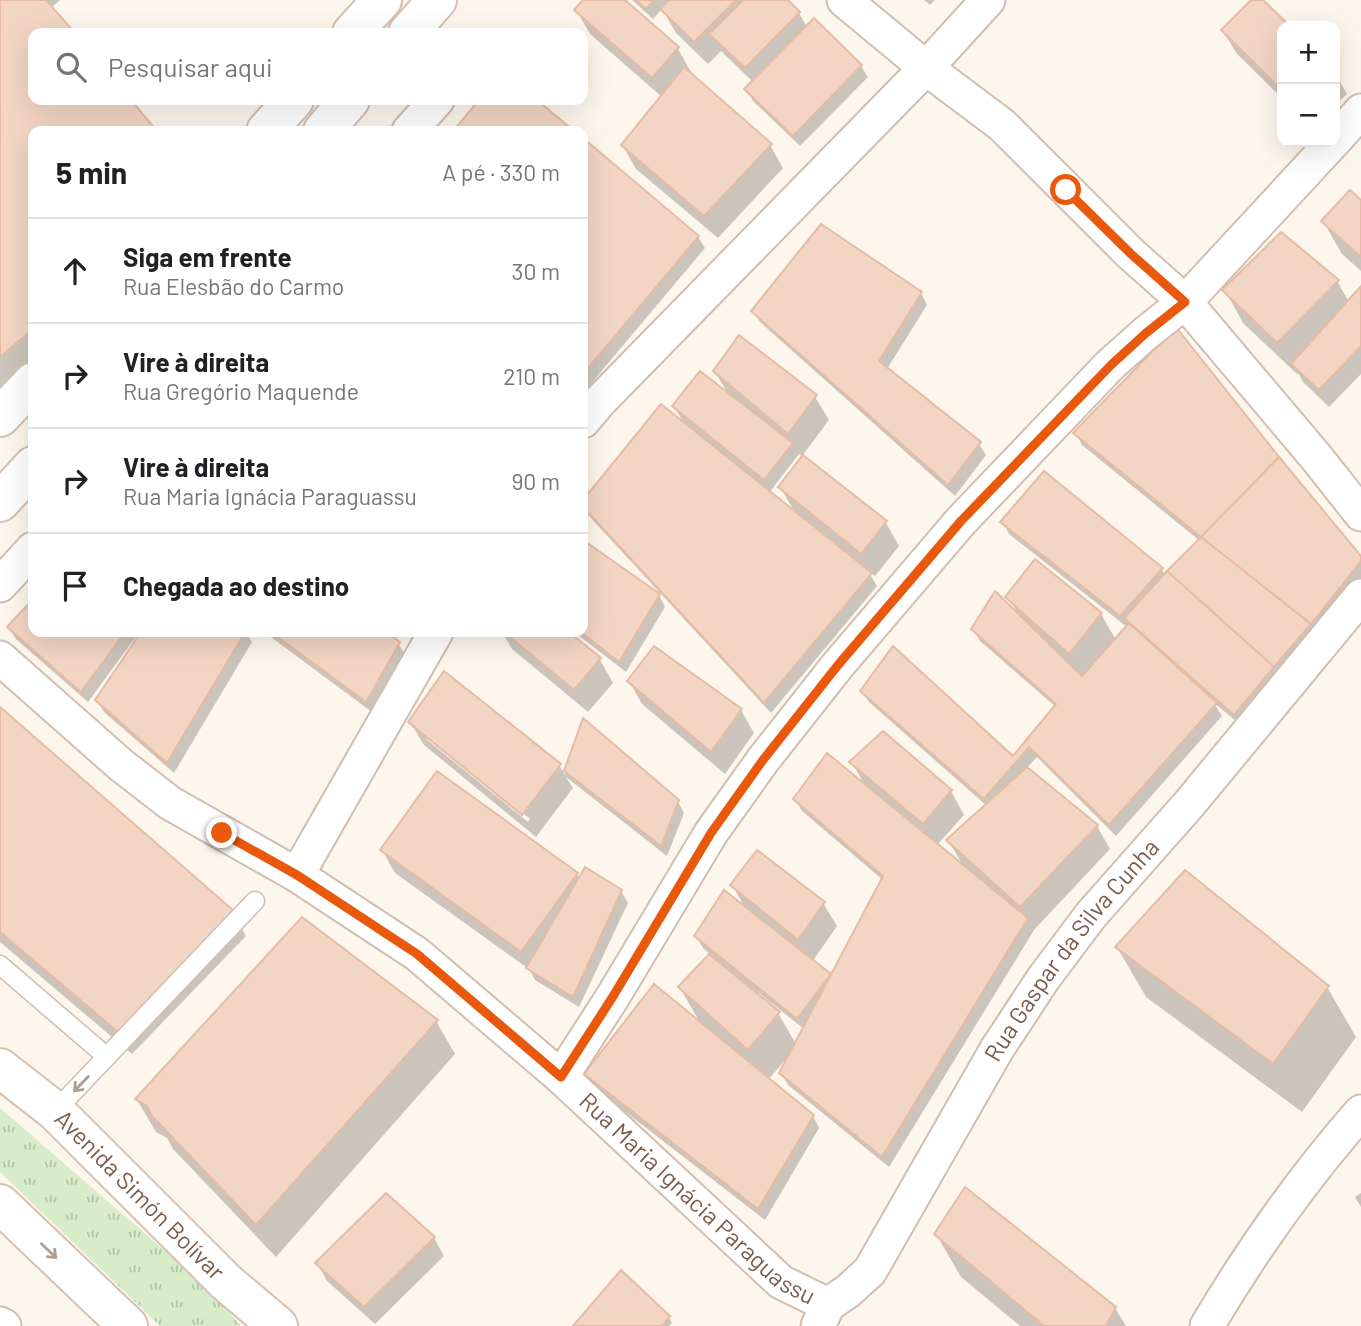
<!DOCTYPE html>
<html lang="pt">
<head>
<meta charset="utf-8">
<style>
  body { margin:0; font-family:Barlow,sans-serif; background:#f6f6f6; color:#202124 }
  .controls { position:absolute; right:21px; top:21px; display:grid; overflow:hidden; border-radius:14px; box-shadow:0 7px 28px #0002 }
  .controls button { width:63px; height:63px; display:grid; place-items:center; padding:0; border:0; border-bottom:2px solid #e0e0e0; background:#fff; color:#202124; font:35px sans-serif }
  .stop { position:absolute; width:21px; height:21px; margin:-16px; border:5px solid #ea580c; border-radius:50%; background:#fff }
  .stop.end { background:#ea580c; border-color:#fff; box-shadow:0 2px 7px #0008 }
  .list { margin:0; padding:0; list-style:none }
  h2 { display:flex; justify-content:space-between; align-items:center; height:91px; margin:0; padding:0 28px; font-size:30px }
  h2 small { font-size:23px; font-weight:400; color:#757577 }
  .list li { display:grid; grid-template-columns:46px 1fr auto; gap:21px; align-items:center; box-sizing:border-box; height:105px; padding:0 28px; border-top:2px solid #e0e0e0 }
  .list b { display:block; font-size:26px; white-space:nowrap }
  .list p { margin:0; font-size:23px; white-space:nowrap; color:#757577 }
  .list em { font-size:23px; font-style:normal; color:#757577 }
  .icon { flex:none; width:38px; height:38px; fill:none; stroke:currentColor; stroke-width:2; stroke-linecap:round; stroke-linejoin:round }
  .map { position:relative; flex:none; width:1361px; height:1326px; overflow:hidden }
  .search { position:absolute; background:#fff; box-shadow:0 7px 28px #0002; left:28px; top:28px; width:560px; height:77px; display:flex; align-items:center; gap:18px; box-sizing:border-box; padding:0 24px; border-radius:14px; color:#757577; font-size:26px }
  .panel { position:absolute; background:#fff; box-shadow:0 7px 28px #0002; left:28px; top:126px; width:560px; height:511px; border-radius:14px }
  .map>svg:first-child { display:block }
  .grass { fill:url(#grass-tufts) }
  .shadow { fill:#0003; fill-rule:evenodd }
  .building { fill:#f3d5c3; stroke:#e6bba3; stroke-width:2 }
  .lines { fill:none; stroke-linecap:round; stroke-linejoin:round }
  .lane-casing { stroke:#d1beb0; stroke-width:21 }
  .street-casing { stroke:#d1beb0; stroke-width:37 }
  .secondary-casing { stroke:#d6c0b0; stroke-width:42 }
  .lane { stroke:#fff; stroke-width:18 }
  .street { stroke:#fff; stroke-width:33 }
  .secondary { stroke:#fff; stroke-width:38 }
  .oneway { stroke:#af9d94 }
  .route { stroke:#ea580c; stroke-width:9 }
  .labels { text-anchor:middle; stroke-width:6; stroke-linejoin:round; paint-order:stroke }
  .street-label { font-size:24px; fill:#7a5c4d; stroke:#fffaf3 }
</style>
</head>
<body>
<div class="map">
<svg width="1361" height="1326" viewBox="0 0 1361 1326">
  <defs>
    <pattern id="grass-tufts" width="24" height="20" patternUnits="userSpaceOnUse" patternTransform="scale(1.75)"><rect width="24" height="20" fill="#d8ecc9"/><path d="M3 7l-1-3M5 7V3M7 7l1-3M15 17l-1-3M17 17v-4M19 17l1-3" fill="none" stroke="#b4c2a5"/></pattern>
  </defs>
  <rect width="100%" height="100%" fill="#fdf6ec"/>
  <!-- grass -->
  <path class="grass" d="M 0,1108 L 208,1288 L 241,1326 L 160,1326 L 0,1172 Z"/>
  <!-- shadow -->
  <path class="shadow" d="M 0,0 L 60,0 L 51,8 L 72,33 L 33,33 L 33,100 L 129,100 L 155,131 L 33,131 L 33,364 L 0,391 Z
    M 585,0 L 622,0 L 678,49 L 691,72 L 689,74 L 770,145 L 783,168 L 718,238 L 636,169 L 623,146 L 662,97 L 590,34 L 576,10 Z
    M 632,0 L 786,0 L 799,13 L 807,27 L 861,66 L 868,77 L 800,146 L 753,101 L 746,89 L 753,82 L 721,51 L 708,64 L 676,33 L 662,9 L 653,19 Z
    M 924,0 L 935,0 L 930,5 Z
    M 1254,0 L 1260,0 L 1287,26 L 1282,26 L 1282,98 L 1237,54 L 1223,31 Z
    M 1335,73 L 1347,94 L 1335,105 Z
    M 481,100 L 534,100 L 572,131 L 455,131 Z
    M 583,141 L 698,237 L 705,248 L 583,393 Z
    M 1361,202 L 1361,271 L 1342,254 L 1323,221 Z
    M 1337,281 L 1349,302 L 1361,289 L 1361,374 L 1329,407 L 1303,382 L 1298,373 L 1297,374 L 1243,323 L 1225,290 Z
    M 921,293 L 927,305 L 887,369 L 979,444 L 986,455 L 955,496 L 760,322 L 753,311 Z
    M 715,372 L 815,397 L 829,420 L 802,456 L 799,454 L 769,493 L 796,514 L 780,487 L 803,457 L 886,523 L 899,546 L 875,576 L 868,571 L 877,586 L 771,713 L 589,516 L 583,505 L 583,503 L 661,407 L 685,425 L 674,406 L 729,395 Z
    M 1076,433 L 1361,558 L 1361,591 L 1241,725 L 1214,703 L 1222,716 L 1116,836 L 1037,757 L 1026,769 L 1097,826 L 1110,849 L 1034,930 L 889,1167 L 788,1085 L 781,1073 L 787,1058 L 768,1080 L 813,1116 L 819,1128 L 765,1220 L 592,1086 L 586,1074 L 702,1026 L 680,988 L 711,955 L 703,948 L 696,936 L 746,909 L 732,885 L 823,903 L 837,926 L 812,962 L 831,978 L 883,880 L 802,811 L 795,799 L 865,786 L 852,762 L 951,791 L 964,815 L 937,845 L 964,867 L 948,840 L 987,806 L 869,702 L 862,691 L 1013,759 L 1056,707 L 980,641 L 973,629 L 1018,614 L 1008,597 L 1101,614 L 1116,640 L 1127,627 L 1009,534 L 1003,522 L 1161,569 L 1166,576 L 1200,541 L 1082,445 ZM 759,993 L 804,1029 L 796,1044 L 778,1013 L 757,995 Z
    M 583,542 L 659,595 L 665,607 L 626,672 L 574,632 L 583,632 Z
    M 33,601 L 33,632 L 246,632 L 252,642 L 174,773 L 104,712 L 97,700 L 140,636 L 138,634 L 88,702 L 16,639 L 9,628 Z
    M 264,632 L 383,632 L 398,643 L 405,655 L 372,712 Z
    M 502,632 L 566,632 L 600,660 L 613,683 L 588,712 L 512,649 Z
    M 629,681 L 741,710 L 754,733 L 725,774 L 642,704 Z
    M 0,710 L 233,913 L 246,936 L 132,1054 L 0,942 Z
    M 583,721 L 678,802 L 684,813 L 667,856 L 566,777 L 573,788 L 536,837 L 424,745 L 410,722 L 559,765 L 565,775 ZM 426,734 L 530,819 L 528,822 L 426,739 Z
    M 382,850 L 577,874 L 580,880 L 621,891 L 628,903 L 579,1007 L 535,980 L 529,969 L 395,873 Z
    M 1117,947 L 1327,987 L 1356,1037 L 1302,1112 L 1146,997 Z
    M 436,1021 L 455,1054 L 276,1257 L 173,1149 L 167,1138 L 156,1132 L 137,1100 Z
    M 1361,1193 L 1361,1207 L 1355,1197 Z
    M 386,1195 L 434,1238 L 444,1256 L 375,1324 L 327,1281 L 317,1263 Z
    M 936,1234 L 1115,1308 L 1126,1326 L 1020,1326 L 961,1277 Z
    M 621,1273 L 669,1318 L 672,1323 L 669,1326 L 576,1326 Z"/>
  <!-- building -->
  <path class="building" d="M 0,0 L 46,0 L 75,33 L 33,33 L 33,100 L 131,100 L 157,131 L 33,131 L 33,329 L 0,357 Z
    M 583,0 L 625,0 L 679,47 L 652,78 L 574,10 Z
    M 636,0 L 654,0 L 646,9 Z
    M 669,0 L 736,0 L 694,42 L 660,9 Z
    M 743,0 L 788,0 L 800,12 L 745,68 L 709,34 Z
    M 1251,0 L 1263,0 L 1290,26 L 1282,26 L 1282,90 L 1221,30 Z
    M 814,18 L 862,65 L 793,136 L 744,89 Z
    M 684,67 L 772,144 L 704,216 L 621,145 Z
    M 479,100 L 537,100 L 574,131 L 453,131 Z
    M 583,138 L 699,236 L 583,374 Z
    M 1350,190 L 1361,200 L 1361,257 L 1321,221 Z
    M 821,224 L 922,292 L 879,361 L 981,442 L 948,485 L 751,311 Z
    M 1281,232 L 1339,280 L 1277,343 L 1222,290 Z
    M 1361,286 L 1361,346 L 1319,390 L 1291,364 Z
    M 1176,327 L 1279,457 L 1201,537 L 1073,433 Z
    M 739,335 L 817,395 L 788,434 L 713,371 Z
    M 700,371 L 793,443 L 764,480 L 672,406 Z
    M 661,404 L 872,573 L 764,703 L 583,507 L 583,500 Z
    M 803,455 L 887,521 L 861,554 L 778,487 Z
    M 1279,457 L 1361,556 L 1361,561 L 1311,624 L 1201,537 Z
    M 1044,471 L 1163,568 L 1120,616 L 1000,522 Z
    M 1201,537 L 1311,624 L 1274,667 L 1167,571 Z
    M 583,540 L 660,594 L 619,662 L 581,632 L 583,632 Z
    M 1035,559 L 1102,613 L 1069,654 L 1005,597 Z
    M 1167,571 L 1274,667 L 1234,715 L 1124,618 Z
    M 995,591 L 1082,676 L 1129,623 L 1217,703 L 1109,825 L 1029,747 L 984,799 L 860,691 L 893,646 L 1013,756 L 1056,704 L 971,629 Z
    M 33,599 L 33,632 L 125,632 L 81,692 L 7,627 Z
    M 141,632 L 245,632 L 167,763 L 95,700 Z
    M 271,632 L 386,632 L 400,642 L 366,702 Z
    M 504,632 L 569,632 L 601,658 L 574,690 Z
    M 654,646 L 742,709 L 711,752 L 627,681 Z
    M 444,671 L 561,764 L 522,815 L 408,722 Z
    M 0,707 L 234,911 L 118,1032 L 0,932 Z
    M 583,718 L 679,800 L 661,846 L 564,771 Z
    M 883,731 L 952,790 L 923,824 L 849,762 Z
    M 827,753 L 1028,918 L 882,1157 L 779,1073 L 883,876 L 793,799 Z
    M 1027,767 L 1098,825 L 1020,907 L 946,840 Z
    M 437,771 L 578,873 L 521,952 L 380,850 Z
    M 757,850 L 825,902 L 798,940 L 730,885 Z
    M 585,867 L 622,890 L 573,997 L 526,968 Z
    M 1185,870 L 1329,986 L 1273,1064 L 1115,947 Z
    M 724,890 L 831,974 L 797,1019 L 694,936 Z
    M 302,917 L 438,1020 L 256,1225 L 152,1116 L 147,1106 L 135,1099 Z
    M 709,954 L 780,1012 L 748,1050 L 678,987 Z
    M 654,984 L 814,1115 L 758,1209 L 584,1074 Z
    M 965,1187 L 1116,1307 L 1106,1326 L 1044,1326 L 934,1234 Z
    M 386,1193 L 435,1237 L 364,1307 L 315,1263 Z
    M 621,1270 L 670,1316 L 662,1326 L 573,1326 Z"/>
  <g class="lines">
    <!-- lane casing -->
    <g class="lane-casing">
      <path id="lane" d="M 0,965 L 107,1057
        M 55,1111 L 255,901"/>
    </g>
    <!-- street casing -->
    <g class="street-casing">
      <g id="street">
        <path d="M 844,0 L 926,68 L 1002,125 L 1131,254 L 1185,302 L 1316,457 L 1361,514"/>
        <path d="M 409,131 L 437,100"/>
        <path d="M 1335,140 L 1361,111"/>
        <path d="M 583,421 L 600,401 L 926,68 L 988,0"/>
        <path d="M 0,585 L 33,549"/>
        <path id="s1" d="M 0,658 L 121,765 L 170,803 L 297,875 L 417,954 L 561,1077 L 781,1282 L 828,1305"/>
        <path d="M 297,875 L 436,632"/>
        <path d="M 561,1077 L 612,998 L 711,833 L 763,760 L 838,665 L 961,521 L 1110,365 L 1146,333 L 1185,302 L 1333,142"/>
        <path d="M 0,1324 L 4,1326"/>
        <path id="s2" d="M 818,1326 L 828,1305 L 848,1291 L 870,1271 L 997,1049 L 1043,979 L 1091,915 L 1190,803 L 1361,596"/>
        <path d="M 1207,1326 C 1252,1250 1303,1178 1361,1112"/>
      </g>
    </g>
    <!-- secondary casing -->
    <g class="secondary-casing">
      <g id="secondary">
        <path d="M 352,33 L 382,0"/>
        <path d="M 408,33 L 437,0"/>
        <path d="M 266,131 L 294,100"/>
        <path d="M 323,131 L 350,100"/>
        <path d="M 0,417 L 33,382"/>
        <path d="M 0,502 L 33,466"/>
        <path id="s3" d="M 0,1068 L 55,1111 L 226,1282 L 278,1326"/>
        <path d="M 0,1204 L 128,1326"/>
      </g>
    </g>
    <!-- lane -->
    <use href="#lane" class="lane"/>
    <!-- street -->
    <use href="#street" class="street"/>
    <!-- secondary -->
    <use href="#secondary" class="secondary"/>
  </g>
  <!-- one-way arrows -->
  <defs><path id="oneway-shaft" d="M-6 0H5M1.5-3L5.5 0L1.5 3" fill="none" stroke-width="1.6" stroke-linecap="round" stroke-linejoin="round" transform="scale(1.75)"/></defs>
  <g class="oneway">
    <use href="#oneway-shaft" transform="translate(81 1084) rotate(134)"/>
    <use href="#oneway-shaft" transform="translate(49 1251) rotate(44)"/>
  </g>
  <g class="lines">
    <!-- route -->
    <path class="route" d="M 222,833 L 297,875 L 417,954 L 561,1077 L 612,998 L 711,833 L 763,760 L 838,665 L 961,521 L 1111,365 L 1146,333 L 1185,302 L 1131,254 L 1066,190"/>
  </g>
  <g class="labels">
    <!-- street labels -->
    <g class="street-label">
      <text dy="8" stroke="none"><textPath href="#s2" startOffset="457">Rua Gaspar da Silva Cunha</textPath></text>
      <text dy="8" stroke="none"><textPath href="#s3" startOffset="189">Avenida Simón Bolívar</textPath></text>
      <text dy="8" stroke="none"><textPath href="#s1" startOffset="886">Rua Maria Ignácia Paraguassu</textPath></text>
    </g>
  </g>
</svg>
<div class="controls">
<button>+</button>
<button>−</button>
</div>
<div class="stop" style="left:1066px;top:190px"></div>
<div class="stop end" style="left:222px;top:833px"></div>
<div class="search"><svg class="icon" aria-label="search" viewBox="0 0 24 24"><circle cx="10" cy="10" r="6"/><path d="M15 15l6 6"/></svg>Pesquisar aqui</div>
<section class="panel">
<h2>5 min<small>A pé · 330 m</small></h2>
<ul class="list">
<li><svg class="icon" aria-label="ahead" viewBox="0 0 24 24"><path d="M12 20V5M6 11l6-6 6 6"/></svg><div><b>Siga em frente</b><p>Rua Elesbão do Carmo</p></div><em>30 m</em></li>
<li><svg class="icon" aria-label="right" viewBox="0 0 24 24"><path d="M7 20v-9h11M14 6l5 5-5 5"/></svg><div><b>Vire à direita</b><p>Rua Gregório Maquende</p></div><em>210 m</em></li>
<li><svg class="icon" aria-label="right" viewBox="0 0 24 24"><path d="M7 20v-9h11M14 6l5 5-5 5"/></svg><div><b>Vire à direita</b><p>Rua Maria Ignácia Paraguassu</p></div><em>90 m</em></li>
<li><svg class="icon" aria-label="arrive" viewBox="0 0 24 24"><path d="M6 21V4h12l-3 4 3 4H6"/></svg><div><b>Chegada ao destino</b></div></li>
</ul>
</section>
</div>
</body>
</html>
